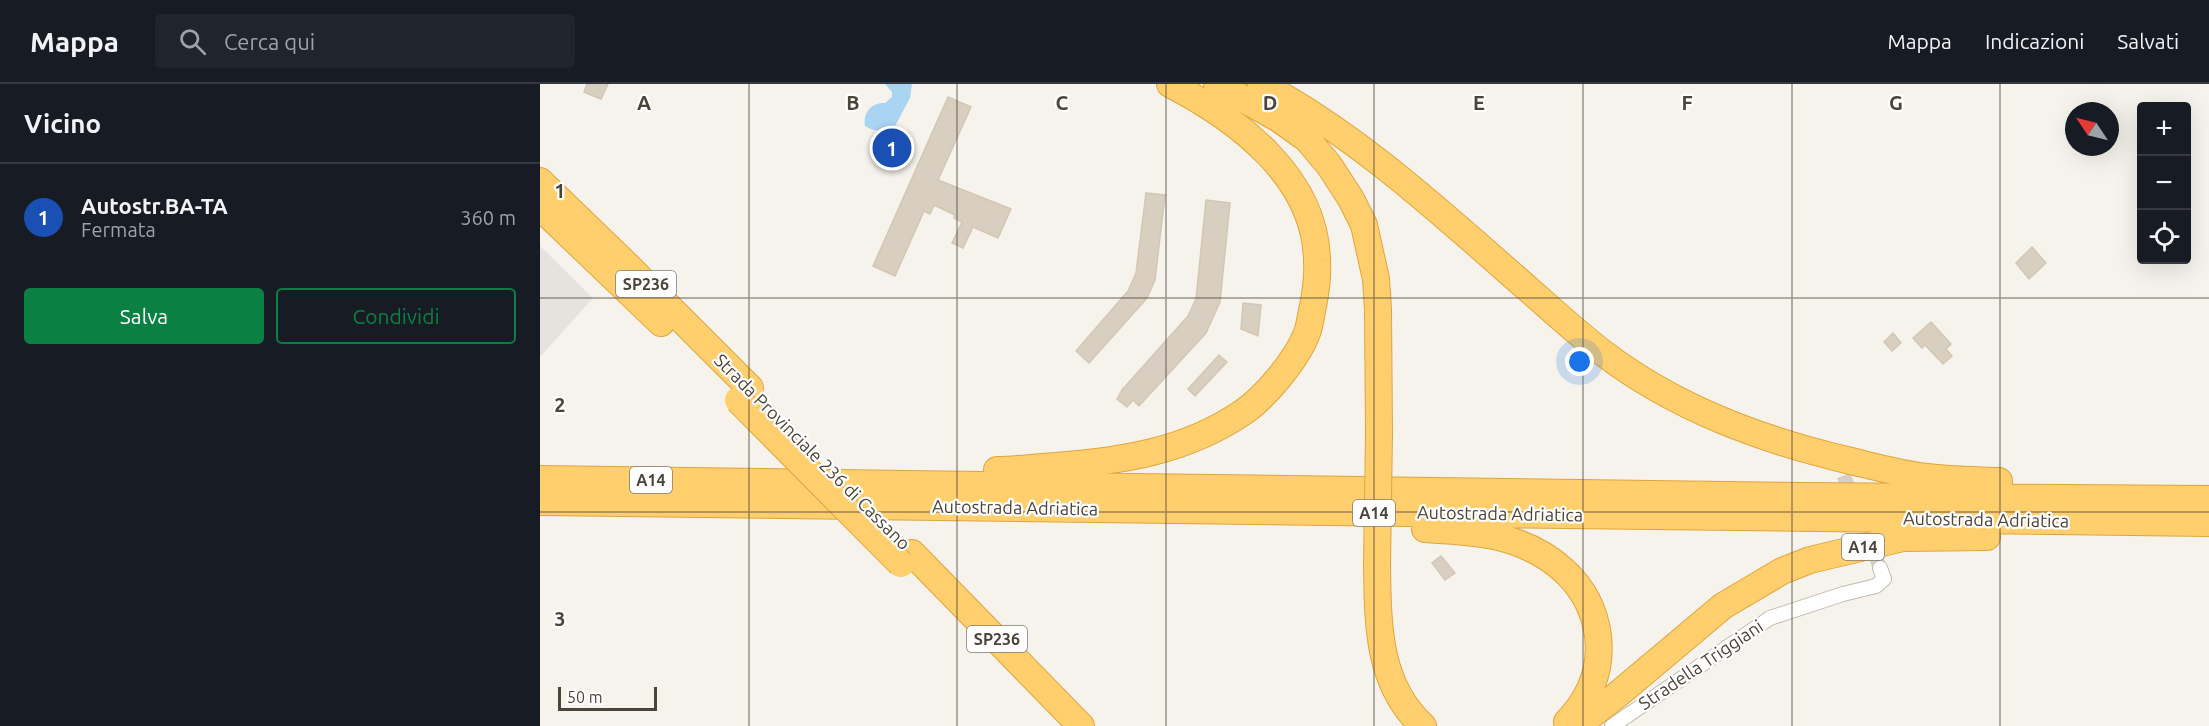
<!DOCTYPE html>
<html lang="it">
<head>
<meta charset="utf-8">
<style>
  body { margin:0; font-family:Ubuntu,sans-serif; background:#20242c; color:#f1f3f6 }
  .controls { position:absolute; right:18px; top:18px; display:grid; overflow:hidden; border-radius:6px; box-shadow:0 6px 24px #0002 }
  .controls button { width:54px; height:54px; display:grid; place-items:center; padding:0; border:0; border-bottom:2px solid #363941; background:#171b24; color:#f1f3f6; font:30px sans-serif }
  .compass { position:absolute; left:1525px; top:18px; width:54px; height:54px; border-radius:50%; background:#171b24; box-shadow:0 6px 24px #0002; rotate:305deg }
  .scale { position:absolute; left:18px; bottom:15px; width:99px; box-sizing:border-box; padding-left:6px; border:3px solid #4b4439; border-top:0; font-size:16px; line-height:21px; white-space:nowrap; color:#4b4439; -webkit-text-stroke:4px #fff; paint-order:stroke }
  .you { position:absolute; left:1040px; top:278px; width:21px; height:21px; margin:-15px; border:4px solid #fff; border-radius:50%; background:#1a73e8; box-shadow:0 0 0 9px #1a73e833 }
  .badge { display:grid; place-items:center; width:39px; height:39px; border-radius:50%; background:#0b8043; color:#fff; font-size:20px; font-weight:700 }
  .pin { position:absolute; translate:-50% -50%; border:3px solid #fff; box-shadow:0 2px 6px #0006 }
  .list { margin:0; padding:0; list-style:none }
  h2 { display:flex; justify-content:space-between; align-items:center; height:78px; margin:0; padding:0 24px; font-size:26px }
  h2 small { font-size:20px; font-weight:400; color:#9ea1a6 }
  .list li { display:grid; grid-template-columns:39px 1fr auto; gap:18px; align-items:center; box-sizing:border-box; height:108px; padding:0 24px; border-top:2px solid #363941 }
  .list b { display:block; font-size:22px; white-space:nowrap }
  .list p { margin:0; font-size:20px; white-space:nowrap; color:#9ea1a6 }
  .list em { font-size:20px; font-style:normal; color:#9ea1a6 }
  .actions { display:flex; gap:12px; padding:18px 24px }
  .actions a { flex:1; padding:14px 0; border:2px solid #0b8043; border-radius:6px; text-align:center; font-size:21px; color:#0b8043 }
  .actions .main { background:#0b8043; color:#fff }
  .icon { flex:none; width:33px; height:33px; fill:none; stroke:currentColor; stroke-width:2; stroke-linecap:round; stroke-linejoin:round }
  .map { position:relative; flex:none; width:1669px; height:642px; overflow:hidden }
  header { display:flex; align-items:center; gap:36px; box-sizing:border-box; height:84px; padding:0 30px; background:#171b24; border-bottom:2px solid #363941 }
  header strong { font-size:28px }
  nav { display:flex; gap:33px; margin-inline-start:auto; font-size:21px }
  .search { width:420px; height:54px; background:#20242c; display:flex; align-items:center; gap:15px; box-sizing:border-box; padding:0 21px; border-radius:6px; color:#9ea1a6; font-size:22px }
  main { display:flex }
  aside { flex:1; background:#171b24 }
  .map>svg:first-child { display:block }
  .industrial { fill:#e6e2dd }
  .water { fill:#a9d4f2 }
  .building { fill:#d8cfc1; stroke:#d3c7b4; stroke-width:1.5 }
  .lines { fill:none; stroke-linecap:round; stroke-linejoin:round }
  .street-tunnel { stroke:#d4d0c8; stroke-width:14; stroke-dasharray:14 7; stroke-linecap:butt }
  .street-casing { stroke:#c2bbae; stroke-width:16 }
  .highway-casing { stroke:#e0a43c; stroke-width:28 }
  .street { stroke:#fff; stroke-width:14 }
  .highway { stroke:#ffcf6e; stroke-width:26 }
  .highway-bridge-casing { stroke:#e0a43c; stroke-width:28; stroke-linecap:butt }
  .highway-bridge { stroke:#ffcf6e; stroke-width:26 }
  .grid { fill:none; stroke:#4b4439; stroke-width:1.5; stroke-opacity:0.55 }
  .labels { text-anchor:middle; stroke-width:4.5; stroke-linejoin:round; paint-order:stroke }
  .shield { fill:#fff; stroke:#817c74; stroke-width:1.5 }
  .shield-label { font-size:16px; font-weight:bold; fill:#4b4439 }
  .street-label { font-size:18px; fill:#4b4439; stroke:#fff }
  .grid-label { font-size:20px; text-anchor:middle; font-weight:bold; fill:#4b4439; stroke:#fff; stroke-width:4.5; stroke-linejoin:round; paint-order:stroke }
</style>
</head>
<body>
<header>
<strong>Mappa</strong>
<div class="search"><svg class="icon" aria-label="search" viewBox="0 0 24 24"><circle cx="10" cy="10" r="6"/><path d="M15 15l6 6"/></svg>Cerca qui</div>
<nav><a>Mappa</a><a>Indicazioni</a><a>Salvati</a></nav>
</header>
<main>
<aside>
<h2>Vicino<small></small></h2>
<ul class="list">
<li><span class="badge" style="background:#1a4fb4">1</span><div><b>Autostr.BA-TA</b><p>Fermata</p></div><em>360 m</em></li>
</ul>
<div class="actions"><a class="main">Salva</a><a>Condividi</a></div>
</aside>
<div class="map">
<svg width="1669" height="642" viewBox="0 0 1669 642">
  <rect width="100%" height="100%" fill="#f6f3ec"/>
  <!-- industrial -->
  <path class="industrial" d="M 0,162 L 53,214 L 0,273 Z"/>
  <!-- water -->
  <path class="water" d="M 345,0 L 372,0 L 370,14 L 355,42 C 344,47 335,49 325,42 C 323,28 332,18 345,19 L 352,13 L 352,8 Z"/>
  <!-- building -->
  <path class="building" d="M 47,0 L 68,0 L 61,15 L 44,8 Z
    M 408,13 L 431,23 L 398,96 L 471,125 L 458,154 L 433,143 L 423,164 L 412,159 L 422,138 L 414,134 L 415,131 L 394,121 L 390,130 L 384,127 L 355,192 L 333,182 Z
    M 606,109 L 625,111 L 615,196 L 607,214 L 549,279 L 536,267 L 588,207 L 596,189 Z
    M 666,116 L 690,119 L 680,218 L 666,249 L 599,322 L 593,316 L 587,323 L 577,315 L 582,306 L 648,232 L 656,215 Z
    M 1492,163 L 1506,179 L 1489,195 L 1476,179 Z
    M 703,219 L 721,221 L 718,252 L 701,245 Z
    M 1391,238 L 1411,260 L 1406,265 L 1412,272 L 1403,280 L 1385,261 L 1382,264 L 1373,254 Z
    M 1353,249 L 1361,259 L 1352,267 L 1344,258 Z
    M 679,271 L 687,278 L 655,312 L 648,305 Z
    M 901,472 L 915,489 L 905,496 L 892,479 Z"/>
  <g class="lines">
    <!-- street-tunnel -->
    <path class="street-tunnel" d="M 1296,372 L 1340,484"/>
    <!-- street casing -->
    <g class="street-casing">
      <path id="street" d="M 1072,642 L 1230,534 L 1303,510 L 1336,502 L 1344,495 L 1340,484"/>
    </g>
    <!-- highway casing -->
    <g class="highway-casing">
      <path id="highway" d="M 677,0 L 739,35 L 767,55 L 789,81 L 811,115 L 824,141 L 836,195 L 838,225 L 839,349
        M 721,0 C 820,53 903,131 987,204 C 1012,226 1037,249 1063,269 C 1137,325 1222,356 1311,377 C 1336,383 1361,390 1387,393 C 1411,396 1435,396 1459,397
        M 0,97 L 88,182 L 210,304
        M 0,123 L 121,239
        M 457,386 C 476,386 496,383 516,382 C 582,377 646,367 702,329 C 725,314 757,275 767,249 C 770,241 771,230 773,222 C 776,207 778,192 777,177 C 776,93 697,35 630,0
        M 0,395 L 1262,412 L 1669,415
        M 0,418 L 1669,439
        M 885,445 C 909,447 934,447 958,453 C 1008,465 1051,498 1058,552 C 1062,586 1050,614 1027,638
        M 372,469 L 541,642
        M 837,481 C 838,539 837,600 883,642
        M 1033,642 L 1050,632 L 1077,611 L 1183,522 L 1242,487 L 1270,476 L 1363,454 L 1447,453"/>
    </g>
    <!-- street -->
    <use href="#street" class="street"/>
    <!-- highway -->
    <use href="#highway" class="highway"/>
    <!-- highway-bridge casing -->
    <g class="highway-bridge-casing">
      <path id="highway-bridge" d="M 198,316 L 361,480
        M 837,481 L 839,349"/>
    </g>
    <!-- highway-bridge -->
    <use href="#highway-bridge" class="highway-bridge"/>
  </g>
  <!-- grid -->
  <path class="grid" d="M 209,0 L 209,642M 417,0 L 417,642M 626,0 L 626,642M 834,0 L 834,642M 1043,0 L 1043,642M 1252,0 L 1252,642M 1460,0 L 1460,642M 0,214 L 1669,214M 0,428 L 1669,428"/>
  <g class="labels">
    <!-- shield labels -->
    <g class="shield">
      <rect x="76" y="187" width="60" height="26" rx="4.5"/>
      <rect x="90" y="383" width="42" height="26" rx="4.5"/>
      <rect x="813" y="416" width="42" height="26" rx="4.5"/>
      <rect x="1302" y="450" width="42" height="26" rx="4.5"/>
      <rect x="427" y="542" width="60" height="26" rx="4.5"/>
    </g>
    <g class="shield-label">
      <text x="106" y="206">SP236</text>
      <text x="111" y="402">A14</text>
      <text x="834" y="435">A14</text>
      <text x="1323" y="469">A14</text>
      <text x="457" y="561">SP236</text>
    </g>
    <!-- street labels -->
    <g class="street-label">
      <text transform="translate(272 368) rotate(45)" y="6">Strada Provinciale 236 di Cassano</text>
      <text transform="translate(475 424) rotate(1)" y="6">Autostrada Adriatica</text>
      <text transform="translate(960 430) rotate(1)" y="6">Autostrada Adriatica</text>
      <text transform="translate(1446 436) rotate(1)" y="6">Autostrada Adriatica</text>
      <text transform="translate(1161 581) rotate(-34)" y="6">Stradella Triggiani</text>
    </g>
  </g>
  <g class="grid-label">
    <text x="104" y="26">A</text>
    <text x="313" y="26">B</text>
    <text x="522" y="26">C</text>
    <text x="730" y="26">D</text>
    <text x="939" y="26">E</text>
    <text x="1147" y="26">F</text>
    <text x="1356" y="26">G</text>
    <text x="20" y="114">1</text>
    <text x="20" y="328">2</text>
    <text x="20" y="542">3</text>
  </g>
</svg>
<div class="controls">
<button>+</button>
<button>−</button>
<button><svg class="icon" aria-label="locate" viewBox="0 0 24 24"><circle cx="12" cy="12" r="6"/><path d="M12 2v4M12 18v4M2 12h4M18 12h4"/></svg></button>
</div>
<svg class="compass" viewBox="-18 -18 36 36"><path d="M0-13l5 13h-10z" fill="#e53935"/><path d="M0 13l5-13h-10z" fill="#9ea1a6"/></svg>
<div class="scale">50 m</div>
<div class="you"></div>
<div class="pin badge" style="left:352px;top:64px;background:#1a4fb4">1</div>
</div>
</main>
</body>
</html>
